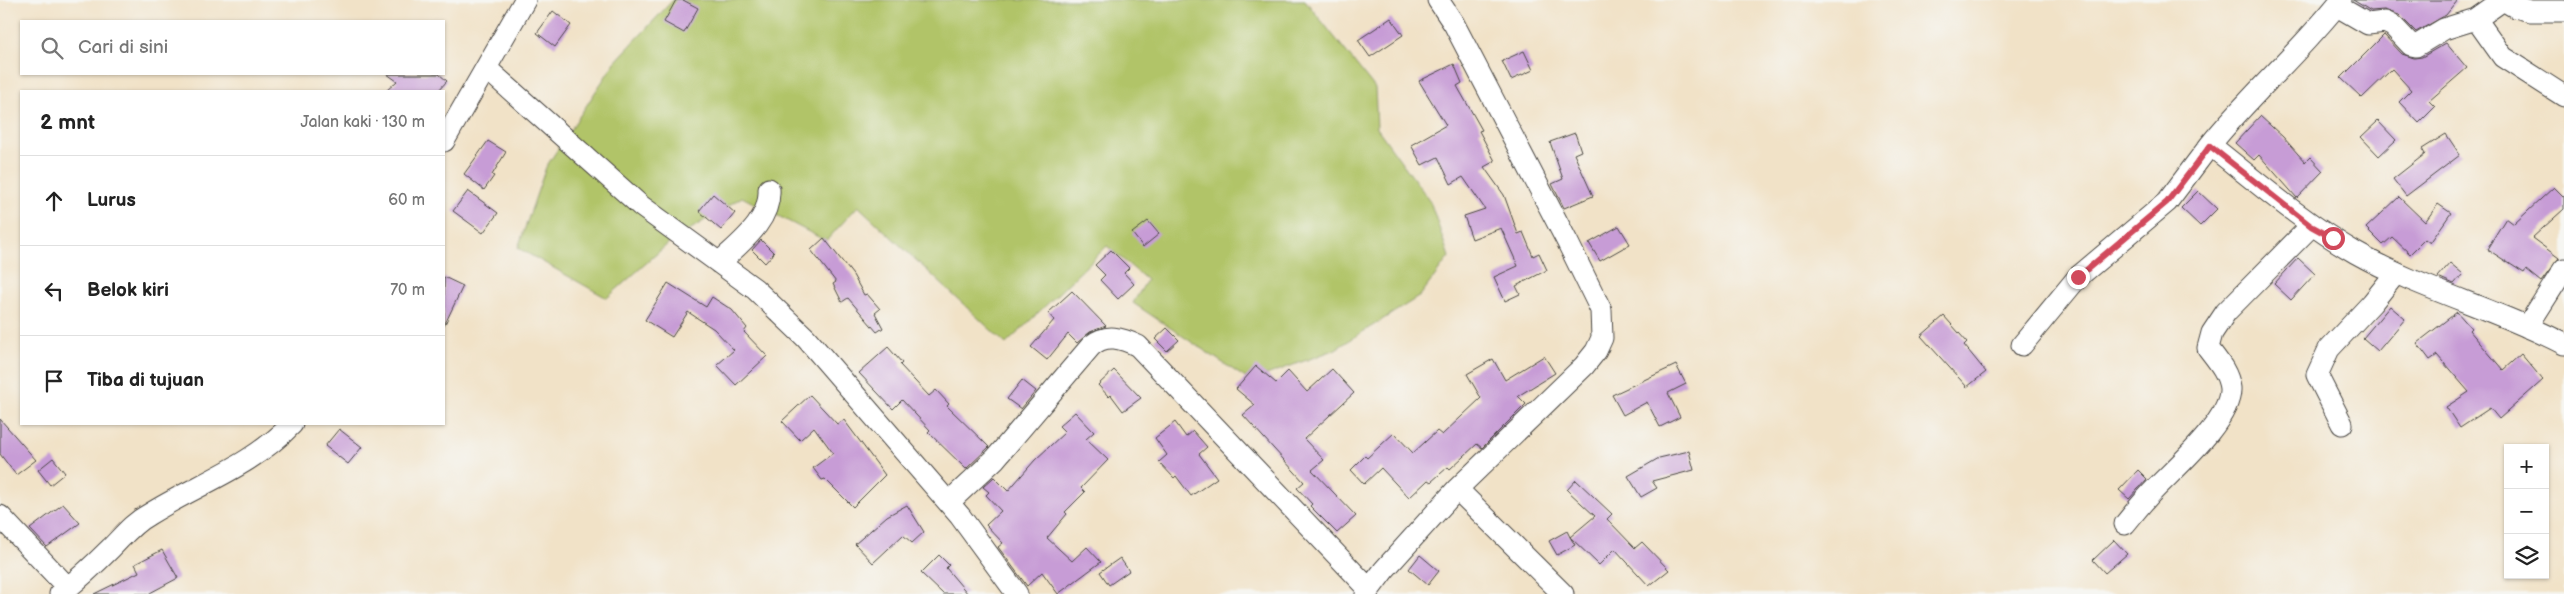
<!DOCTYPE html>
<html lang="id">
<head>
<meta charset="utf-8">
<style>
  body { margin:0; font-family:"Balsamiq Sans",sans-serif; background:#f6f6f6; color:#222 }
  .controls { position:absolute; right:15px; bottom:15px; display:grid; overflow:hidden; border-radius:0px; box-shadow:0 1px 4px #0004 }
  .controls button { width:45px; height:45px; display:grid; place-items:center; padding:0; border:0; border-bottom:1px solid #e0e0e0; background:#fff; color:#222; font:25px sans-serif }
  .stop { position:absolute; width:15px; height:15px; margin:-11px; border:4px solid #d1495b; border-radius:50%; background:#fff }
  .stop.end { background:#d1495b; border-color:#fff; box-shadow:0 1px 5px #0008 }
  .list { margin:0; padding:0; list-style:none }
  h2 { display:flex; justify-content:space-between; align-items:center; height:65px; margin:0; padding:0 20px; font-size:21px }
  h2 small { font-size:16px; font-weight:400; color:#767676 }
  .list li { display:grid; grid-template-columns:32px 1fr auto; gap:15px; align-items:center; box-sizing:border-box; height:90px; padding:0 20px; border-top:1px solid #e0e0e0 }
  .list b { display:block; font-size:19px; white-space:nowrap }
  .list em { font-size:16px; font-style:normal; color:#767676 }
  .icon { flex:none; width:28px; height:28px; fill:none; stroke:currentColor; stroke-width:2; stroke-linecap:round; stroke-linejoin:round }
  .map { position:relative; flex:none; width:2564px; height:594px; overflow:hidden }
  .search { position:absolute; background:#fff; box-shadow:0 1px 4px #0004; left:20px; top:20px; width:425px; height:55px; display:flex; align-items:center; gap:12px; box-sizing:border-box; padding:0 18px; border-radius:0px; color:#767676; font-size:19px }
  .panel { position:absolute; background:#fff; box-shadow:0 1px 4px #0004; left:20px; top:90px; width:425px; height:335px; border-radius:0px }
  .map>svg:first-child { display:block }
  .green { fill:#b1c467; stroke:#6e7849 }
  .building { fill:#c79cd6 }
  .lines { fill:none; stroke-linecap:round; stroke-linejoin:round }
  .street-casing { stroke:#494642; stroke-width:23 }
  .street { stroke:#fff; stroke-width:21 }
  .route { stroke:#d1495b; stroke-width:6 }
</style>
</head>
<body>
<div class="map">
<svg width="2564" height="594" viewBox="0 0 2564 594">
  <rect width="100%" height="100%" fill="#f6f6f2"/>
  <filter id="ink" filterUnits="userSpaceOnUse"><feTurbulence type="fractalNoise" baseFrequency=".02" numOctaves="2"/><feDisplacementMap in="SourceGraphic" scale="10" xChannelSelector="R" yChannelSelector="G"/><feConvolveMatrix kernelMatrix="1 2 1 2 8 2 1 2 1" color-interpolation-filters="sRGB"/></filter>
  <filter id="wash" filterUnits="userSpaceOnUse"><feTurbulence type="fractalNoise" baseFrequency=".0096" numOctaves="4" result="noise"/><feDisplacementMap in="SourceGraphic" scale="20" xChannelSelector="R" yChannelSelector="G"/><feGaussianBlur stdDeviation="1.12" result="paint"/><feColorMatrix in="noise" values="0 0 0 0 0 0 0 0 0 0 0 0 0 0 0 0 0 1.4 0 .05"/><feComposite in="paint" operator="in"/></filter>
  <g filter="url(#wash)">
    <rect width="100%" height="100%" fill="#f1e2c7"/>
    <!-- green -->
    <path class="green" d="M 673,0 L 1305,0 L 1375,88 L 1377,128 L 1430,201 L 1449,257 L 1420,296 L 1334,350 L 1250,381 L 1133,303 L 1147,280 L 1107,246 L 1006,344 L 858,206 L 826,241 L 742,197 L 670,242 L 607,298 L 518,248 L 546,167 L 615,62 Z"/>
    <g id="blocks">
      <!-- building -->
      <path class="building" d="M 676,0 L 683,0 L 698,8 L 684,33 L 664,22 Z
        M 2353,0 L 2458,0 L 2446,15 L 2416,32 L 2399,15 L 2384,10 L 2371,11 Z
        M 553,11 L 571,25 L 555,47 L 537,33 Z
        M 1391,18 L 1403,35 L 1370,57 L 1358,40 Z
        M 2384,35 L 2402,54 L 2414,58 L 2422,57 L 2446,43 L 2467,68 L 2429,101 L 2435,107 L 2419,123 L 2399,102 L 2411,90 L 2392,69 L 2362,98 L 2341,78 Z
        M 1524,51 L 1533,70 L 1511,80 L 1502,61 Z
        M 1454,64 L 1462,83 L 1457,86 L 1482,130 L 1479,131 L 1495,161 L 1484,167 L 1504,195 L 1518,234 L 1523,232 L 1533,256 L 1539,253 L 1547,270 L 1516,286 L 1520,294 L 1505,301 L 1494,277 L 1518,266 L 1501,228 L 1472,239 L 1464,216 L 1485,209 L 1463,177 L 1451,184 L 1438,157 L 1422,165 L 1411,145 L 1446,125 L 1419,81 Z
        M 387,74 L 439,74 L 447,81 L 438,91 L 386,91 L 397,81 Z
        M 2260,116 L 2283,137 L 2305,162 L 2310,157 L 2323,171 L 2297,198 L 2259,155 L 2254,160 L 2235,143 Z
        M 2378,121 L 2396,140 L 2379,156 L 2361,137 Z
        M 1575,133 L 1581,151 L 1574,154 L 1593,196 L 1564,208 L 1552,184 L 1563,179 L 1550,142 Z
        M 2446,134 L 2460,155 L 2406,196 L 2393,179 L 2425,154 L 2422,149 Z
        M 488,141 L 506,152 L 492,175 L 494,176 L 484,190 L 464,174 Z
        M 2554,187 L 2564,197 L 2564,209 L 2532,238 L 2559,258 L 2541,282 L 2526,270 L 2524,273 L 2487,249 L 2506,218 L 2514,224 Z
        M 468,191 L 498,213 L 483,233 L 453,211 Z
        M 2198,191 L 2217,209 L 2200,226 L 2181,208 Z
        M 713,194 L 735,213 L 721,230 L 699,211 Z
        M 2399,197 L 2425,222 L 2438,204 L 2451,213 L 2430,243 L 2425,239 L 2410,254 L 2392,237 L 2383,245 L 2366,228 Z
        M 1148,221 L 1159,234 L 1143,247 L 1132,233 Z
        M 1619,226 L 1630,244 L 1600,261 L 1589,243 Z
        M 824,238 L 853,275 L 864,295 L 867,294 L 880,309 L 875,313 L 883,328 L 877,332 L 848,298 L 842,302 L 833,284 L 836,282 L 811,250 Z
        M 761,240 L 774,253 L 765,263 L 752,250 Z
        M 1111,250 L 1129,268 L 1124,273 L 1134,284 L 1118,299 L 1100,280 L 1105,275 L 1095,265 Z
        M 2298,258 L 2315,274 L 2291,300 L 2274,284 Z
        M 2450,263 L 2463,274 L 2454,284 L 2438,277 Z
        M 444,277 L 463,286 L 444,326 Z
        M 668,283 L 706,307 L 712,297 L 732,310 L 747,328 L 744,332 L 767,356 L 736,385 L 717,365 L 734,350 L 714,329 L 688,312 L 672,337 L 645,320 Z
        M 1072,291 L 1106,326 L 1090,332 L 1077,343 L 1068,334 L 1047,360 L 1031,347 L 1054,320 L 1048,313 Z
        M 2390,306 L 2405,319 L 2378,351 L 2363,338 Z
        M 2457,312 L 2471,328 L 2469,330 L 2503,370 L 2521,354 L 2543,380 L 2499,419 L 2490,408 L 2460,428 L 2446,407 L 2469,392 L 2437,355 L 2430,360 L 2417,343 Z
        M 1944,316 L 1967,342 L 1964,345 L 1986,372 L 1967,387 L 1921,336 Z
        M 1167,328 L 1179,340 L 1167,351 L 1155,339 Z
        M 888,347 L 902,363 L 900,365 L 929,396 L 936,390 L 949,404 L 947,406 L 989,447 L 966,469 L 928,432 L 930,430 L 902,400 L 893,409 L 859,373 Z
        M 1544,356 L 1555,373 L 1518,396 L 1526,404 L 1482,448 L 1477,444 L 1450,469 L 1448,467 L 1431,482 L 1428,480 L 1409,498 L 1381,468 L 1364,484 L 1351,470 L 1365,456 L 1367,458 L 1394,433 L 1413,453 L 1437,431 L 1442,435 L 1481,398 L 1467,374 L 1493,359 L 1505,380 Z
        M 1676,365 L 1686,384 L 1668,393 L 1680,417 L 1660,427 L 1647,402 L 1623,415 L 1612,395 Z
        M 1256,366 L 1276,383 L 1288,371 L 1307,392 L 1332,369 L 1354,393 L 1304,439 L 1324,460 L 1312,470 L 1356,516 L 1337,533 L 1310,506 L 1312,504 L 1297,488 L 1304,482 L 1243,415 L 1255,405 L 1236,389 Z
        M 1114,370 L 1141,398 L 1123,411 L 1111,395 L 1109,397 L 1098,385 Z
        M 1022,380 L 1036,391 L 1021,409 L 1007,399 Z
        M 810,395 L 837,424 L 844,420 L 885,475 L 853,507 L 825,479 L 822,480 L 813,468 L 833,453 L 814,427 L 800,440 L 782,421 Z
        M 1075,412 L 1094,432 L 1086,439 L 1108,460 L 1081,488 L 1085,492 L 1065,512 L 1067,514 L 1047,538 L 1072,561 L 1087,547 L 1101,562 L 1058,594 L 1042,572 L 1027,586 L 998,547 L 1003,543 L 986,525 L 1001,511 L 986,495 L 989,492 L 983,487 L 994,477 L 1008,491 L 1035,460 L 1065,432 L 1059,426 Z
        M 0,419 L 36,460 L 16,475 L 0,454 Z
        M 1175,422 L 1186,437 L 1193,431 L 1207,447 L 1199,454 L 1217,478 L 1191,496 L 1176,476 L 1174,478 L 1159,462 L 1167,455 L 1155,438 Z
        M 339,429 L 362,447 L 348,464 L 325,446 Z
        M 1689,451 L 1694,470 L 1652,481 L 1657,488 L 1641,497 L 1628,476 L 1659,458 Z
        M 53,458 L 65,473 L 50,485 L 38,470 Z
        M 2138,470 L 2147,479 L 2129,499 L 2119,490 Z
        M 1576,480 L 1612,514 L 1607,519 L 1635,548 L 1642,542 L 1669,570 L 1649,586 L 1615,549 L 1599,565 L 1570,537 L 1575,545 L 1557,555 L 1549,541 L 1567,531 L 1570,537 L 1595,516 L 1567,490 Z
        M 63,504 L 80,523 L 47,547 L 30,529 Z
        M 907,505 L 924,532 L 912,543 L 903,535 L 873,563 L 855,544 L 887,516 Z
        M 2114,540 L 2127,554 L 2105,573 L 2093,560 Z
        M 162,550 L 178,578 L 148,594 L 94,594 L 139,572 L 135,564 Z
        M 939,555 L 949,565 L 946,568 L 968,594 L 943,594 L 921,573 Z
        M 1420,555 L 1439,571 L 1428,585 L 1409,569 Z
        M 1120,558 L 1129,571 L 1109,585 L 1100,572 Z"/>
    </g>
  </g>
  <g filter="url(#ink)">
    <use href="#blocks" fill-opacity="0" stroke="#494642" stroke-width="1"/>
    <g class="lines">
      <!-- street casing -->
      <g class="street-casing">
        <path id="street" d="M 2341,0 C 2301,51 2251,94 2210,145 C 2258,183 2304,223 2356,253 C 2422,290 2497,309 2564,344
          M 2337,6 L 2368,24 L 2385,22 L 2393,26 L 2411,45 L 2416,46 L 2444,29 L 2476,19 L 2503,0 L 2515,7 L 2530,11 L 2564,11
          M 2476,19 L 2503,57 L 2564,96
          M 486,68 L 641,206 L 755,289 L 806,338 L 960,516 L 1017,594
          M 444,141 L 525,0
          M 719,263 C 740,243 771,221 769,189
          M 2527,327 L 2564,269
          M 2022,345 L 2078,277 L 2167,202 L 2210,145
          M 2342,424 L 2317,375 L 2329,349 L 2372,303 L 2396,273
          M 1457,489 L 1563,594
          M 949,502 L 995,459 L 1091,346 C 1106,333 1122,338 1138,346 L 1369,589
          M 0,516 L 68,588
          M 2125,524 C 2135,512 2144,500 2155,489 C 2175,468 2232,419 2230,388 C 2228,372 2217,360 2208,348 L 2212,333 L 2226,312 L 2311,226
          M 60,594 C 78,580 95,564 111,548 C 123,536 133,523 148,515 C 197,484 251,467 292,424
          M 1366,594 L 1384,570 L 1457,489 L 1584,366 L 1596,351 L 1602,338 L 1601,310 L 1568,243 L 1454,24 L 1438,0"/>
      </g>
      <!-- street -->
      <use href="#street" class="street"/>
    </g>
  </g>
  <g class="lines" filter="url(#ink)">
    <!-- route -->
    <path class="route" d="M 2078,277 L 2167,202 L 2210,146 L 2311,226 L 2333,238"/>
  </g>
</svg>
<div class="controls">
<button>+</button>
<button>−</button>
<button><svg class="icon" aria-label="layers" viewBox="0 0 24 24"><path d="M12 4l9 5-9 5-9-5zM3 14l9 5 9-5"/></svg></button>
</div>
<div class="stop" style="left:2333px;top:238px"></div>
<div class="stop end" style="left:2078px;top:277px"></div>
<div class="search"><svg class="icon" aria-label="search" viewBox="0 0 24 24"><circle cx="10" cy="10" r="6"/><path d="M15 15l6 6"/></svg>Cari di sini</div>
<section class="panel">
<h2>2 mnt<small>Jalan kaki · 130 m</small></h2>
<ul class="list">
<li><svg class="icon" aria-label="ahead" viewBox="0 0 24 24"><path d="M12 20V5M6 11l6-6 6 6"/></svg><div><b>Lurus</b></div><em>60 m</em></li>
<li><svg class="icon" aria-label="left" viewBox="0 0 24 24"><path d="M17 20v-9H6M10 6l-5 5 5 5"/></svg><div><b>Belok kiri</b></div><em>70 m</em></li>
<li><svg class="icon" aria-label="arrive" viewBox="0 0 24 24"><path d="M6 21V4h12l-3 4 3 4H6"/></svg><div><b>Tiba di tujuan</b></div></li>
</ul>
</section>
</div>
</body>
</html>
